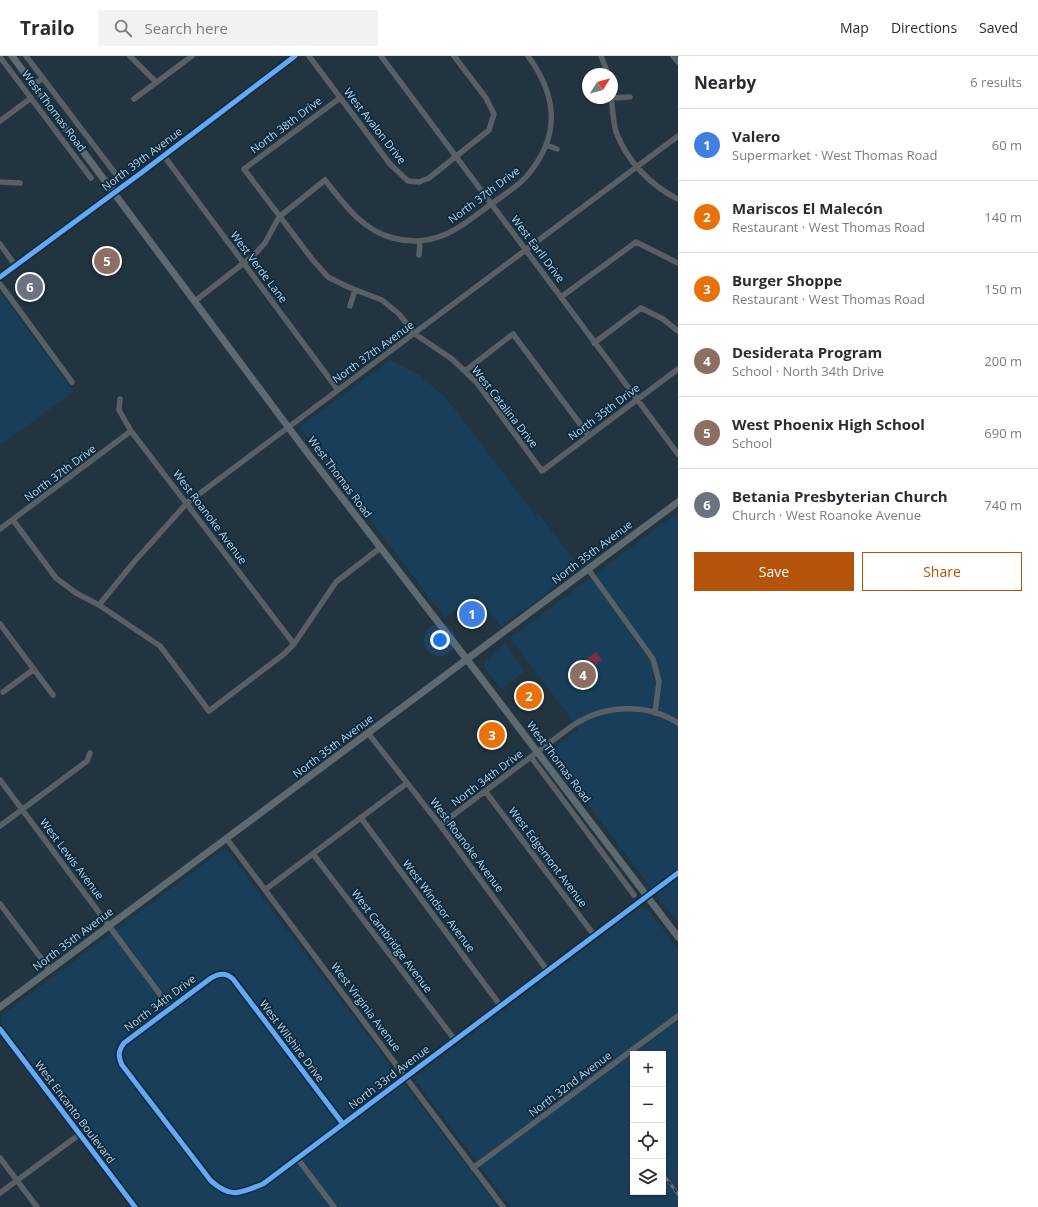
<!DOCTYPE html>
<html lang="en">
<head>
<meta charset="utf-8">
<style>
  body { margin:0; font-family:"Open Sans",sans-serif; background:#f2f2f3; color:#2b2b33 }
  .controls { position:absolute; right:12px; bottom:12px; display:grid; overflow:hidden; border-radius:0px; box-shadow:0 1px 3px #0004 }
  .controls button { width:36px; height:36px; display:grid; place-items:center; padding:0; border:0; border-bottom:1px solid #e1e1e2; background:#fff; color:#2b2b33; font:20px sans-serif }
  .compass { position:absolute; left:582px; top:12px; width:36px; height:36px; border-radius:50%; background:#fff; box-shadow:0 1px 3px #0004; rotate:53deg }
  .you { position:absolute; left:440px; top:584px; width:14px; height:14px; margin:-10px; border:3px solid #fff; border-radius:50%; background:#1a73e8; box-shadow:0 0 0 6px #1a73e833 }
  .badge { display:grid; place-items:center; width:26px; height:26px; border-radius:50%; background:#b45309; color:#fff; font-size:13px; font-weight:700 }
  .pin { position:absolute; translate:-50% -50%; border:2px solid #fff; box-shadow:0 1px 4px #0006 }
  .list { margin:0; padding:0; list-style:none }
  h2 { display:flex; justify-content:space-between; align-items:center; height:52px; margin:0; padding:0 16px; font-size:17px }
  h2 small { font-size:13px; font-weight:400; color:#7c7c81 }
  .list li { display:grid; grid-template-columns:26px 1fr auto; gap:12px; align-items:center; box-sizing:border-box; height:72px; padding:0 16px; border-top:1px solid #e1e1e2 }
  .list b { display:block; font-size:15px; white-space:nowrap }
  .list p { margin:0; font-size:13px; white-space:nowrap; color:#7c7c81 }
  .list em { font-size:13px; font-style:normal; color:#7c7c81 }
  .actions { display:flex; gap:8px; padding:12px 16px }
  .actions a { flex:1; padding:9px 0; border:1px solid #b45309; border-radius:0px; text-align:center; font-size:14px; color:#b45309 }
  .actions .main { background:#b45309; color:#fff }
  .icon { flex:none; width:22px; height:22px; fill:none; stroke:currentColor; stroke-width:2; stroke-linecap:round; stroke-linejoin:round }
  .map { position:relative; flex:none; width:678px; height:1151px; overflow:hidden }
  header { display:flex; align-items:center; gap:24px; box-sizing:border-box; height:56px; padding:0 20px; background:#fff; border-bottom:1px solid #e1e1e2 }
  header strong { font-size:19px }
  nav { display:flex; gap:22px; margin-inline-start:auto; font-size:14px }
  .search { width:280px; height:36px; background:#f2f2f3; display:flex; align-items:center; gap:10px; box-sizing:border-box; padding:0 14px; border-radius:0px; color:#7c7c81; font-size:15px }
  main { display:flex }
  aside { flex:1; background:#fff }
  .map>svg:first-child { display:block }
  .built { fill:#193e59; fill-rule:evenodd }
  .green { fill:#723148 }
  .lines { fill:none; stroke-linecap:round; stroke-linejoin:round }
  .minor { stroke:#596065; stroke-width:5.5 }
  .major { stroke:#5e6970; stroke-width:7 }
  .rail-casing { stroke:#636c73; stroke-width:3 }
  .rail { stroke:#0a2b42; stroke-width:1.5; stroke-dasharray:4.5; stroke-linecap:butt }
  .cycleway-casing { stroke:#0a2b42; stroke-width:8 }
  .cycleway { stroke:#66a8f1; stroke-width:5 }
  .labels { text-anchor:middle; stroke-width:3.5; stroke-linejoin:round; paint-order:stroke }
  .street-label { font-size:11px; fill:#c2d4e3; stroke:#0a2b42 }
</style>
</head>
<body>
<header>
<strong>Trailo</strong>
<div class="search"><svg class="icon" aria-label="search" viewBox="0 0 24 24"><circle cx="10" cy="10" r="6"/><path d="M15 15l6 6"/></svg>Search here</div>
<nav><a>Map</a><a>Directions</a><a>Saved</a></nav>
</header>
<main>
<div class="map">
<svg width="678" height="1151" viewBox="0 0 678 1151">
  <rect width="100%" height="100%" fill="#223440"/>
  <!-- built -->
  <path class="built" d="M 0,236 L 74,336 L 0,389 Z
    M 390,304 L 418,318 L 447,343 L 535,459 L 538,457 L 580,512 L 501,571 L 477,539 L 445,562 L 301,373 L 302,369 Z
    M 678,456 L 678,867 L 548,696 L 579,673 L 510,582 Z
    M 504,587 L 525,615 L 501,633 L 485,612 L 484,607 L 499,594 Z
    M 225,792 L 498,1151 L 140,1151 L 2,968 L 1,960 Z
    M 641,851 L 648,854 L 678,893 L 678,1151 L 511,1151 L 414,1022 ZM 633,998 L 663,998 L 663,1136 L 633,1136 Z"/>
  <!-- green -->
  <path class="green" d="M 596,596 L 602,604 L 592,611 L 586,603 Z"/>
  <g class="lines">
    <!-- minor -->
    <path class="minor" d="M 26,0 L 118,121
      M 130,0 L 156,26
      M 309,0 L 390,108 L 408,125 L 419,126 L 429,122 L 489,74 L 494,58 L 486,42 L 454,0
      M 381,0 L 678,398
      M 601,0 L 608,18
      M 673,0 L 678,6
      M 0,1 L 91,122
      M 33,29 L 43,22
      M 340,42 L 244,113 L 312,203 L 328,221 L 348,231 L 382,244 L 399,258 L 415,278 L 452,303 L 477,327 L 542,415 L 678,313
      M 611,42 C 613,53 613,66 616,76 C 627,105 651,130 678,143
      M 611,42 L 630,41
      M 134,43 L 192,0
      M 0,65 L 31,42
      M 546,89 L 557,93
      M 164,100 L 338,334
      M 0,126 L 20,127
      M 0,188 L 15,209
      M 419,199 L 420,186
      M 0,221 L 141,117 L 295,0
      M 0,228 L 72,326
      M 561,241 L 636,186 L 678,207
      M 195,245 L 254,199 L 265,187 L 279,161 L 325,124 C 344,148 362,174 393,182 C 433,193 458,173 487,151 C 499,142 515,133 526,121 C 561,81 558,41 528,0
      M 350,250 L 355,234
      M 594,287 L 641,252 L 663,263 L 678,275
      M 465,315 L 513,278 L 589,380
      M 120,343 L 119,354 L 131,375 L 294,588
      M 13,464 L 56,522 L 76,537 L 99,549 L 160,590 L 209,655 L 284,598 L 294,588 L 336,526 L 380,492
      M 0,473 L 131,375
      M 588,513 L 653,603 L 659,626 L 655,657
      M 99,549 L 134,506 L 187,447 L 678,80
      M 0,568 L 53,639
      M 3,636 L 34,613
      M 368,677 L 440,769 L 547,914
      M 531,701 L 634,839
      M 0,724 L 171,953
      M 485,735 L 594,879
      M 361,762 L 500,949
      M 440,769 L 572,670 C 603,649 646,646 678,667
      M 0,770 L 87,705 L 90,697
      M 226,782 L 503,1151
      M 313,798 L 455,984
      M 266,833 L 407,727
      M 0,848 L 50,914
      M 0,973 L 135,1151
      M 343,1068 L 233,923 C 227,917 219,917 211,922 L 124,987 C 118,995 118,1000 122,1009 L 211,1125 C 232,1143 239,1137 263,1128 L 678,817
      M 0,1102 L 37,1151
      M 297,1102 L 334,1151
      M 473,1112 L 678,960
      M 0,1137 L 80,1078"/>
    <!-- major -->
    <path class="major" d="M 12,0 L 309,399 L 475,614 L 678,881
      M 0,951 L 678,446"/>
    <!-- rail casing -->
    <g class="rail-casing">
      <path id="rail" d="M 663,1118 L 678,1138"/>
    </g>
    <!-- rail -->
    <use href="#rail" class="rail"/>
    <!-- cycleway casing -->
    <g class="cycleway-casing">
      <path id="cycleway" d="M 0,221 L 141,117 L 295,0
        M 0,973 L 135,1151
        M 343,1068 L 233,923 C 227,917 219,917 211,922 L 124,987 C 118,995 118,1000 122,1009 L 211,1125 C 232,1143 239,1137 263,1128 L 678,817"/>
    </g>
    <!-- cycleway -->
    <use href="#cycleway" class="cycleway"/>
  </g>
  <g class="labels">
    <!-- street labels -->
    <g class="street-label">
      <text transform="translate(54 55) rotate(53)" y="4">West Thomas Road</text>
      <text transform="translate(286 69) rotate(-37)" y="4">North 38th Drive</text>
      <text transform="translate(375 70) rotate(52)" y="4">West Avalon Drive</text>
      <text transform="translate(142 103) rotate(-37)" y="4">North 39th Avenue</text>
      <text transform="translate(484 139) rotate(-37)" y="4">North 37th Drive</text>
      <text transform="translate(538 193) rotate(53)" y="4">West Earll Drive</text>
      <text transform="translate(259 211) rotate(53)" y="4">West Verde Lane</text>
      <text transform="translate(373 296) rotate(-36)" y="4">North 37th Avenue</text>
      <text transform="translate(505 351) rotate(52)" y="4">West Catalina Drive</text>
      <text transform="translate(604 356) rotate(-37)" y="4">North 35th Drive</text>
      <text transform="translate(60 417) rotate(-37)" y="4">North 37th Drive</text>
      <text transform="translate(340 421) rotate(53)" y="4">West Thomas Road</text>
      <text transform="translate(210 461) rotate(53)" y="4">West Roanoke Avenue</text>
      <text transform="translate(592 496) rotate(-37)" y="4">North 35th Avenue</text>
      <text transform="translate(333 690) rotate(-37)" y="4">North 35th Avenue</text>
      <text transform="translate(559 706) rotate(53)" y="4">West Thomas Road</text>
      <text transform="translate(487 722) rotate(-37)" y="4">North 34th Drive</text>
      <text transform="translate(467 789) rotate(53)" y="4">West Roanoke Avenue</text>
      <text transform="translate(548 801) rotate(53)" y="4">West Edgemont Avenue</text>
      <text transform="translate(72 803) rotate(53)" y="4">West Lewis Avenue</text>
      <text transform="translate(439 850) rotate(53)" y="4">West Windsor Avenue</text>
      <text transform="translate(73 883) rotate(-37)" y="4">North 35th Avenue</text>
      <text transform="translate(392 885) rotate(53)" y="4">West Cambridge Avenue</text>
      <text transform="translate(160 947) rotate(-37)" y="4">North 34th Drive</text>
      <text transform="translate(366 951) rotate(53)" y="4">West Virginia Avenue</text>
      <text transform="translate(292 985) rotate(53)" y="4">West Wilshire Drive</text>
      <text transform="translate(389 1021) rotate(-37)" y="4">North 33rd Avenue</text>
      <text transform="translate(570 1028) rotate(-37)" y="4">North 32nd Avenue</text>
      <text transform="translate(75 1056) rotate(53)" y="4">West Encanto Boulevard</text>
    </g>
  </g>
</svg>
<div class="controls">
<button>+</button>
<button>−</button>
<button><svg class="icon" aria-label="locate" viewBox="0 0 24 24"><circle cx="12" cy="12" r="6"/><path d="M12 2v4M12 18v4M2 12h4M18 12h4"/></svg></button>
<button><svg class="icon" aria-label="layers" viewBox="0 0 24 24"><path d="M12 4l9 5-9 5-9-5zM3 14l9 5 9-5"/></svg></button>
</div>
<svg class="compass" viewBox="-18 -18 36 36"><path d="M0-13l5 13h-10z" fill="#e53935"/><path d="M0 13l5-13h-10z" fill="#7c7c81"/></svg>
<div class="you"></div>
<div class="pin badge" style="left:472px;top:558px;background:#3f7fe0">1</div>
<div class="pin badge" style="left:529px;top:640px;background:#e8710a">2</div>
<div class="pin badge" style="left:492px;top:679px;background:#e8710a">3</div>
<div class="pin badge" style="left:583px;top:619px;background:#8d6e63">4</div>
<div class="pin badge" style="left:107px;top:205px;background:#8d6e63">5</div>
<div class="pin badge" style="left:30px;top:231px;background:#6b7280">6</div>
</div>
<aside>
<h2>Nearby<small>6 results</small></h2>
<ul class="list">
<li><span class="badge" style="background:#3f7fe0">1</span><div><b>Valero</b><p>Supermarket · West Thomas Road</p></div><em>60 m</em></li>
<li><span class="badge" style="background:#e8710a">2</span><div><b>Mariscos El Malecón</b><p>Restaurant · West Thomas Road</p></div><em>140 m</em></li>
<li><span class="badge" style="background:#e8710a">3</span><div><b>Burger Shoppe</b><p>Restaurant · West Thomas Road</p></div><em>150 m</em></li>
<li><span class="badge" style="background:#8d6e63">4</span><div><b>Desiderata Program</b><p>School · North 34th Drive</p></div><em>200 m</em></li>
<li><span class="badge" style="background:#8d6e63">5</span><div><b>West Phoenix High School</b><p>School</p></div><em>690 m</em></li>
<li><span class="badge" style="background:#6b7280">6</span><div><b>Betania Presbyterian Church</b><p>Church · West Roanoke Avenue</p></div><em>740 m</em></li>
</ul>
<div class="actions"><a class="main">Save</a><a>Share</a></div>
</aside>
</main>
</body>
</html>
